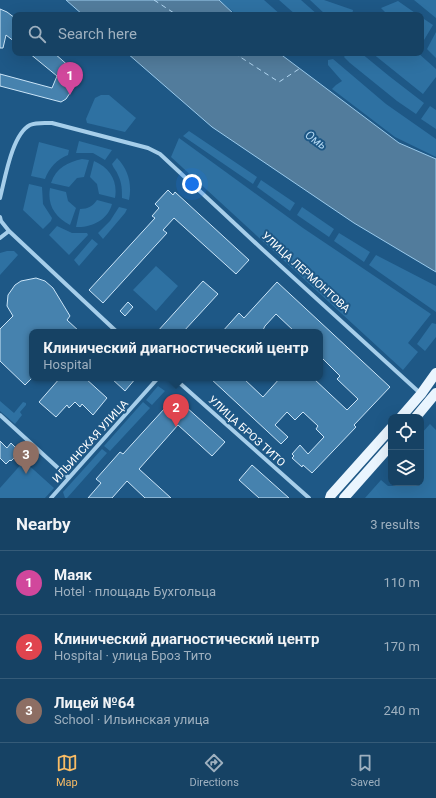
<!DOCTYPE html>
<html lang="en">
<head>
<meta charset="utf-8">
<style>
  body { margin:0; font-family:Roboto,sans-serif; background:#234d6d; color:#f1f3f6 }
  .controls { position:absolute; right:12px; bottom:12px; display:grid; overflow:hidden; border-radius:8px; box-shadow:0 4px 16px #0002 }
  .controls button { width:36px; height:36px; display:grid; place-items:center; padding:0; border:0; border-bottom:1px solid #355b78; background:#164264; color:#f1f3f6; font:20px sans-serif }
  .you { position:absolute; left:192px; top:184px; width:14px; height:14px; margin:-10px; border:3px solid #fff; border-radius:50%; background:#1a73e8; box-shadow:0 0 0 6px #1a73e833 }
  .badge { display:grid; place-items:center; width:26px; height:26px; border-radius:50%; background:#f9bc65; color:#fff; font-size:13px; font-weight:700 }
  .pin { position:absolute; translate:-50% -33px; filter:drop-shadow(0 1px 2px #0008) }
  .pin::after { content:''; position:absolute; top:21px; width:14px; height:12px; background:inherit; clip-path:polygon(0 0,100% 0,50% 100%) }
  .popup { position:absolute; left:29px; top:329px; width:294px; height:52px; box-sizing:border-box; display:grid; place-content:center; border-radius:8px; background:#164264; filter:drop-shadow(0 1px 3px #0005); font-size:13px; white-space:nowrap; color:#9eb0bf }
  .popup b { font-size:15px; color:#f1f3f6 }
  .popup::after { content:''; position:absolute; left:50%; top:100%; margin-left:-8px; border:8px solid transparent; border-top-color:#164264 }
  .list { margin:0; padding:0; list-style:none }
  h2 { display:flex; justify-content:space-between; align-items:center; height:52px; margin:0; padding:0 16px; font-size:17px }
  h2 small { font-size:13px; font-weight:400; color:#9eb0bf }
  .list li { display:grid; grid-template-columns:26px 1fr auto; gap:12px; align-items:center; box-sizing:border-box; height:64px; padding:0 16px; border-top:1px solid #355b78 }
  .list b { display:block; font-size:15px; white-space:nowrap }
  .list p { margin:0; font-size:13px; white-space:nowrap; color:#9eb0bf }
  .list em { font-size:13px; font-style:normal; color:#9eb0bf }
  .icon { flex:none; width:22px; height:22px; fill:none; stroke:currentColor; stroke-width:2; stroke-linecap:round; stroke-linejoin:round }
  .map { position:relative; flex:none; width:436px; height:498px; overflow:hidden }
  .search { position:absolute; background:#164264; box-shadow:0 4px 16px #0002; left:12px; right:12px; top:12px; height:44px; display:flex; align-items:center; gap:10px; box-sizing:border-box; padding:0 14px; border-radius:8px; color:#9eb0bf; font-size:15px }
  .sheet { height:244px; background:#164264 }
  nav { display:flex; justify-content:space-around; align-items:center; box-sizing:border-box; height:56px; border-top:1px solid #355b78; background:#164264; font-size:11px; color:#9eb0bf }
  nav a { display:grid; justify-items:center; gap:2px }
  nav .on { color:#f9bc65 }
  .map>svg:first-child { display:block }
  .green { fill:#2e71a2 }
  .water { fill:#527c9c; stroke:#9acaec }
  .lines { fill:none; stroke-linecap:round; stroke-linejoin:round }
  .ferry { stroke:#b2d7f2; stroke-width:1; stroke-dasharray:5 4; stroke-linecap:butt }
  .building { fill:#4682ae; stroke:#cbe5f8 }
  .minor { stroke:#a6ceea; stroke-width:4 }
  .primary { stroke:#eaf5fe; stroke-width:10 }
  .labels { text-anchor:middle; stroke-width:4; stroke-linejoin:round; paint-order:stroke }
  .street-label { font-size:11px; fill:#fff; stroke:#1e5886 }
  .water-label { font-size:12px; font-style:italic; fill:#b2d7f2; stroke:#1e5886 }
</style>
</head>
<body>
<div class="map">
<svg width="436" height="498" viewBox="0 0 436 498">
  <rect width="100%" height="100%" fill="#1e5886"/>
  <!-- green -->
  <path class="green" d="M 219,0 L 264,0 L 281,15 L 237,15 Z
    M 279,0 L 301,0 L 318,15 L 296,15 Z
    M 310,0 L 324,0 L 353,10 L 352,15 L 326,15 Z
    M 414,0 L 436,0 L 436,18 Z
    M 398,1 L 418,15 L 388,15 L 381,8 Z
    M 421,17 L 433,25 L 421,45 Z
    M 436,32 L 436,58 L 427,49 Z
    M 347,53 L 361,53 L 389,76 L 424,103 L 416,114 L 397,101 L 350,63 L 344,57 Z
    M 372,53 L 418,53 L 436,69 L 436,77 L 423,94 Z
    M 333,59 L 386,104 L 436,139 L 436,157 L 395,137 L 332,89 L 336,85 L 342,81 L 328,65 L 328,60 Z
    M 101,95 L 109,95 L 136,118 L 125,132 L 87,123 L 86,119 L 95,98 Z
    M 430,106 L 436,110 L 436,129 L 421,119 Z
    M 189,131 L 257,177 L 253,184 L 183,136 Z
    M 179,138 L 303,228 L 431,314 L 408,343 L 418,352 L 403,370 L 171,157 Z
    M 79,141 L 112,150 L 105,160 L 93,153 L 76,153 Z
    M 39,142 L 69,150 L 68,155 C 57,159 49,168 45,179 L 31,176 Z
    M 117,158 C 129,170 132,185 129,200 L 122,198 C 122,190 122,183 118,175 C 117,171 113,168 112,164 Z
    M 82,159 L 89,160 L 84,177 L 77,178 L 69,187 L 51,183 C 56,168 68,162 82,159 Z
    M 94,161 C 110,168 118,181 115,198 L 99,194 L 97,184 L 90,177 Z
    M 261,180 L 295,203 L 290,211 L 257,187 Z
    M 29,184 L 42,187 L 43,204 L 52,218 L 51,221 L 43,229 L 23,210 Z
    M 50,188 L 66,192 L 68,201 L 76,208 L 70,225 C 55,217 47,205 50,188 Z
    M 97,200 L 112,204 C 108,220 91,228 76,227 L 80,209 C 88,209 93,206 97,200 Z
    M 119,207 L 127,209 L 125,213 L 103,239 L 98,233 L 110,221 Z
    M 302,207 L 334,229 L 329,237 L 297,215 Z
    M 57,226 L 72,233 L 87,233 L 88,235 L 69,255 L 49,235 Z
    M 339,233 L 370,252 L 364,262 L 334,241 Z
    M 92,239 L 98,244 L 79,266 L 74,260 Z
    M 7,251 L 14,251 L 18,255 L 0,275 L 0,253 Z
    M 376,255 L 436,286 L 436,312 L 369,265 Z
    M 156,266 L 178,286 L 156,311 L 133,290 Z
    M 432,323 L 436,324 L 436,337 L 425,351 L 417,344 Z
    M 158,386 L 165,391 L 152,405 L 146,400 Z
    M 0,401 L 14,413 L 23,402 L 26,403 L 26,405 L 20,412 L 22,415 L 15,424 L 0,411 Z
    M 143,402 L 150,408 L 110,451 L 104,446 Z
    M 430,424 L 436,430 L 436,498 L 365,498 L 381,480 L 388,486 L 397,486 L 402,483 L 421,483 L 421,434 Z
    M 102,449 L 107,453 L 67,498 L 65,498 L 63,492 Z
    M 24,461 L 54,488 L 45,498 L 0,498 L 0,488 Z"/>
  <!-- water -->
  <path class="water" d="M 66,0 L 219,0 L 235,15 L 83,15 Z
    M 127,53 L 279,53 L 399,143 L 436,159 L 436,272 L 354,223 L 212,127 Z"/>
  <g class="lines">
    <!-- ferry -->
    <path class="ferry" d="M 154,0 L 177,15
      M 234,53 L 279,82 L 299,69"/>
  </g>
  <!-- building -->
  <path class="building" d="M 0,9 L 7,12 L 15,18 L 15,42 L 6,35 L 3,48 L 0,48 Z
    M 29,53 L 54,53 L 71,68 L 76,80 L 74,87 L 66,99 L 61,102 L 0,86 L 0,74 L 52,88 L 57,76 Z
    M 168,190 L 173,195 L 175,192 L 249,260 L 236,274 L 174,218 L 163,230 L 167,233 L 103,303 L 89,290 L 155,218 L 152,216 L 159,208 L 155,204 Z
    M 36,278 L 45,281 L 53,288 L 70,316 L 67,320 L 80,332 L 32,332 L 32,378 L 25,385 L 0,361 L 0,329 L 13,316 L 7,306 L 8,295 L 15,285 L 21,281 Z
    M 203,281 L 218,294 L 183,332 L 157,332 Z
    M 277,282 L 390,387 L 354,425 L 356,427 L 312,473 L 303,465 L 302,467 L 292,458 L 294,456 L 292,454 L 300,445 L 308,454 L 324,437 L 316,429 L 318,426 L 303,412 L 295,420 L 287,412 L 275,425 L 288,437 L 281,444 L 210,378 L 243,378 L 263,397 L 280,378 L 313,378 L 347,410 L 358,399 L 337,379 L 340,376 L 320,356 L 320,332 L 295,332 L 276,314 L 265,326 L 262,332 L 222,332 L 239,313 L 244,318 Z
    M 128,302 L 133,307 L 125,316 L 120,311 Z
    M 60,378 L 85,378 L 107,398 L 93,415 L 82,404 L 80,407 L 75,402 L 69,408 L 67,405 L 56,417 L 39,402 Z
    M 111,378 L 136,378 L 125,391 Z
    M 175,397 L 225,442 L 212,456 L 178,425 L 139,469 L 171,498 L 145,498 L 127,481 L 112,498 L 88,498 L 101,483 L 96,479 L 120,452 L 123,454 Z
    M 0,441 L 7,448 L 11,443 L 18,450 L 15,453 L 17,455 L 11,461 L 10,460 L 6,464 L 0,458 Z
    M 252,465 L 289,498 L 259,498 L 239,480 Z"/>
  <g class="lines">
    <!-- minor -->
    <path class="minor" d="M 0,198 C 5,179 12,134 30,125 C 37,122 44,123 52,123 L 148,148 L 160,154 L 262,249 L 420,393
      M 0,217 L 1,221 L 9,231 L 117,332
      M 0,238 L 9,231
      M 174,378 L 309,498
      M 0,415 L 69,478
      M 51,498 L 158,378"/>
    <!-- primary -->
    <path class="primary" d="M 401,417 L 421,394 L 436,373
      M 416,417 L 436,393
      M 330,498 L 331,495 L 391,428
      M 344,498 L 391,445"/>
  </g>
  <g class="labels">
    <!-- street labels -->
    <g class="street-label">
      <text transform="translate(306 272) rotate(42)" y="4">УЛИЦА ЛЕРМОНТОВА</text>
      <text transform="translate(247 431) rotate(42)" y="4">УЛИЦА БРОЗ ТИТО</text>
      <text transform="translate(90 441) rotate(-48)" y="4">ИЛЬИНСКАЯ УЛИЦА</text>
    </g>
    <!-- water labels -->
    <g class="water-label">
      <text transform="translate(316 140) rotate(36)" y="4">Омь</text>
    </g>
  </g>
</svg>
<div class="controls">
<button><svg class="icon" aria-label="locate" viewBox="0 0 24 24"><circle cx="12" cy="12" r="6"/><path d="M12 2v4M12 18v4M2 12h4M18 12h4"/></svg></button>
<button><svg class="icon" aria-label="layers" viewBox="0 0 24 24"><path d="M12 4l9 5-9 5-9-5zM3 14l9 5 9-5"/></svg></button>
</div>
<div class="you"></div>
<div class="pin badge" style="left:70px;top:95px;background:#d1479c">1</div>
<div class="pin badge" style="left:176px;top:427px;background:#e0444e">2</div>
<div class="popup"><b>Клинический диагностический центр</b>Hospital</div>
<div class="pin badge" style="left:26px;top:474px;background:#8d6e63">3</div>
<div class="search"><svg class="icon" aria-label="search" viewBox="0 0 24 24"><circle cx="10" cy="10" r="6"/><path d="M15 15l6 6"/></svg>Search here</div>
</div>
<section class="sheet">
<h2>Nearby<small>3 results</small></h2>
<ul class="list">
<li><span class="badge" style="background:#d1479c">1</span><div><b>Маяк</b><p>Hotel · площадь Бухгольца</p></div><em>110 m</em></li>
<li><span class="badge" style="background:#e0444e">2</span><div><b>Клинический диагностический центр</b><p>Hospital · улица Броз Тито</p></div><em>170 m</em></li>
<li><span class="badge" style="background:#8d6e63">3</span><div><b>Лицей №64</b><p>School · Ильинская улица</p></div><em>240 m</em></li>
</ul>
</section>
<nav>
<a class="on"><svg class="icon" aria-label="map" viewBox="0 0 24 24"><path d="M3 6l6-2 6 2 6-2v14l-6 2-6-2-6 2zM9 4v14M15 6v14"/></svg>Map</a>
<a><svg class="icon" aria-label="directions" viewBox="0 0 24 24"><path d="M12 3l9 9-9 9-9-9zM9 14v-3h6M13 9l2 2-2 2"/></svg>Directions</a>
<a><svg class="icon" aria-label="saved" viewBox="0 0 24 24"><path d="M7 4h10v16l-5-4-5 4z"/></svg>Saved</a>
</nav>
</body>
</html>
